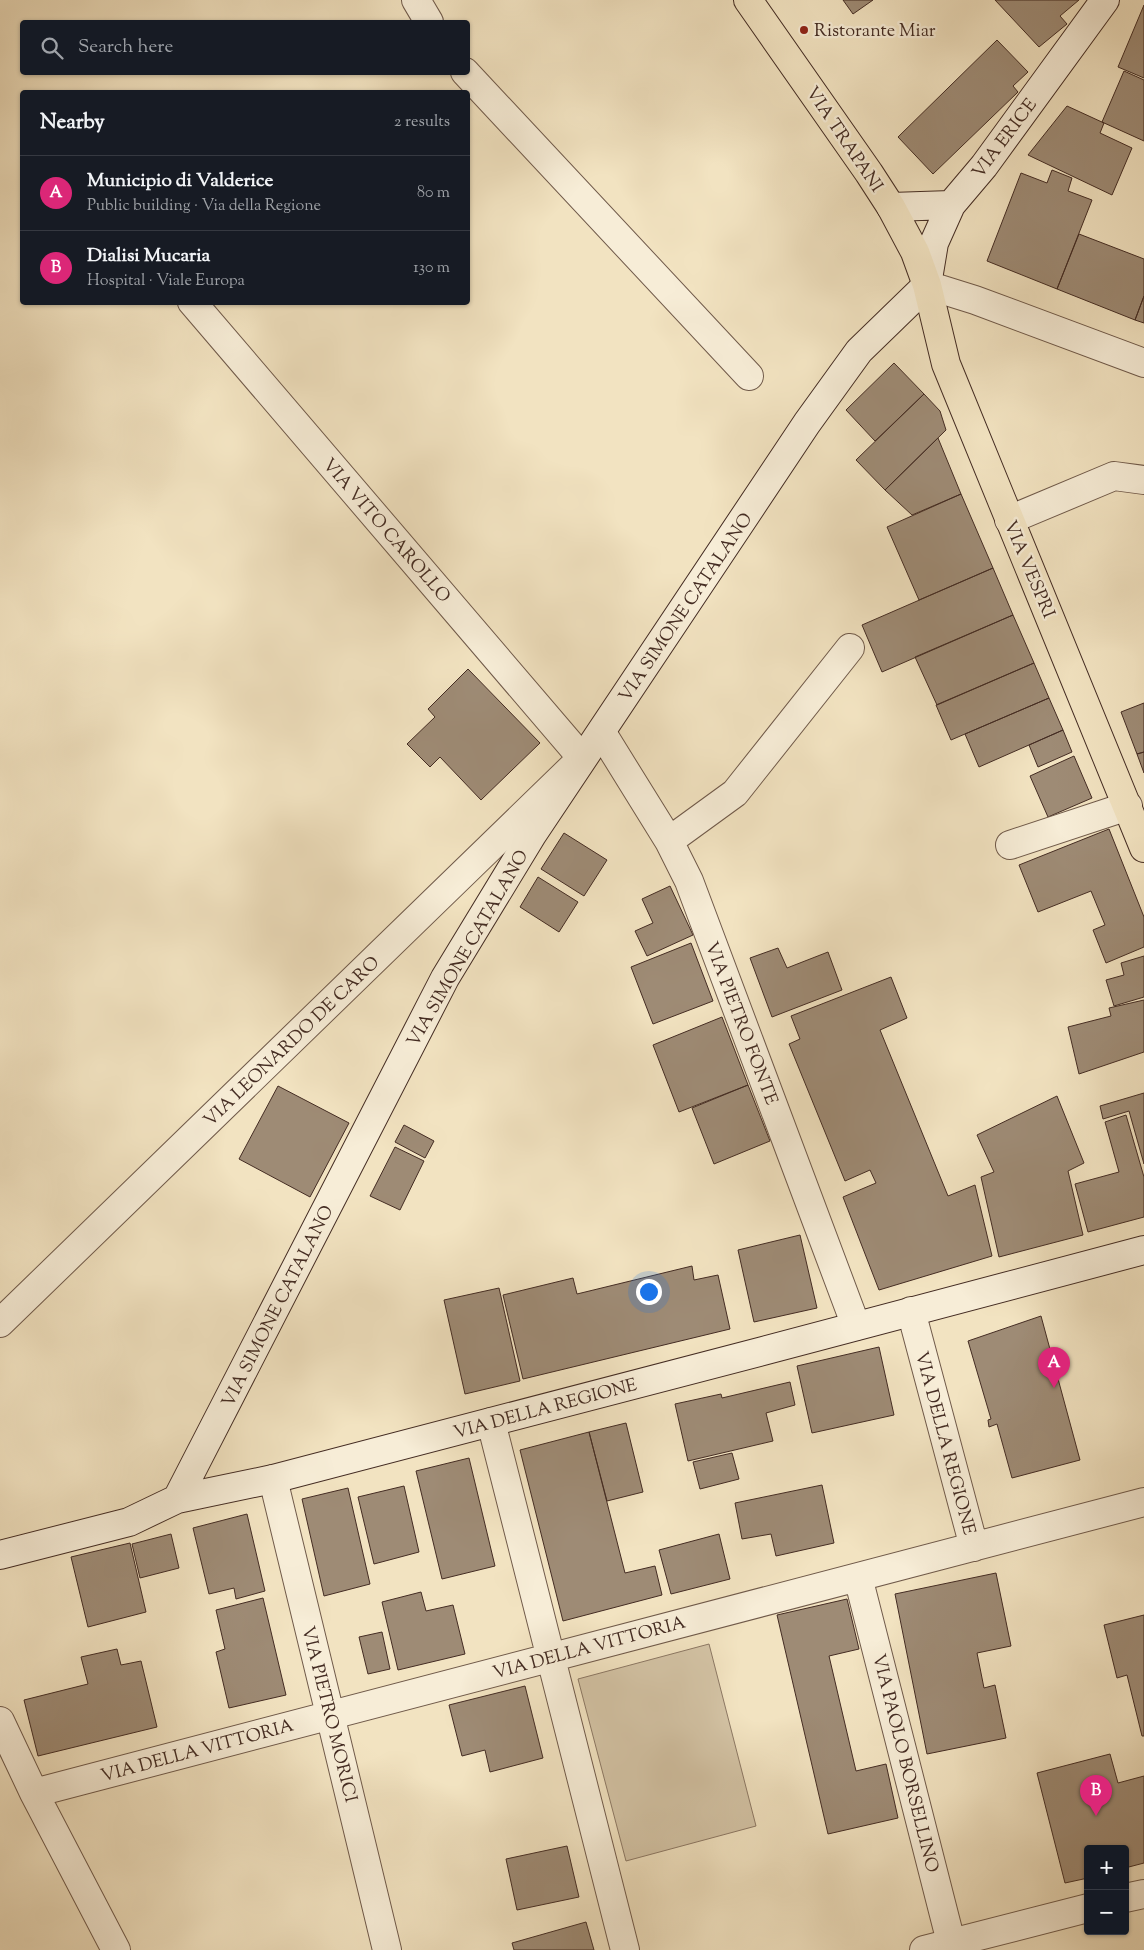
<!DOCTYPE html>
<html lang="en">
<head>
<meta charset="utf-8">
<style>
  body { margin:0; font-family:"Sorts Mill Goudy",serif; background:#20242c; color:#f1f3f6 }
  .controls { position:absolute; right:15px; bottom:15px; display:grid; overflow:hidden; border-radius:5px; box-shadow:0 1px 4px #0004 }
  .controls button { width:45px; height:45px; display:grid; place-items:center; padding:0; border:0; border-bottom:1px solid #363941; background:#171b24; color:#f1f3f6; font:25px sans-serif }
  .you { position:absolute; left:648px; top:1291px; width:18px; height:18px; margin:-12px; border:4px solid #fff; border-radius:50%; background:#1a73e8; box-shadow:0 0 0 8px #1a73e833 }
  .badge { display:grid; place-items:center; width:32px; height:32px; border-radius:50%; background:#db2777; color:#fff; font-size:16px; font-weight:700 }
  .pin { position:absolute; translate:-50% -41px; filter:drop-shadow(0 1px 2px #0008) }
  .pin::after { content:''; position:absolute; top:26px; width:18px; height:15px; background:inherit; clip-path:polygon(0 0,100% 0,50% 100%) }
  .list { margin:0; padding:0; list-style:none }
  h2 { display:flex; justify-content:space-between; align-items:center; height:65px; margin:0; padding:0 20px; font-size:21px }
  h2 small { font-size:16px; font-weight:400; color:#9ea1a6 }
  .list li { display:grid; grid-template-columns:32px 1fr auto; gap:15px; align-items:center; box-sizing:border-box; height:75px; padding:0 20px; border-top:1px solid #363941 }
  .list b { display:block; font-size:19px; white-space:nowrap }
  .list p { margin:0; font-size:16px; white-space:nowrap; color:#9ea1a6 }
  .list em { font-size:16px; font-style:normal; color:#9ea1a6 }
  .icon { flex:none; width:28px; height:28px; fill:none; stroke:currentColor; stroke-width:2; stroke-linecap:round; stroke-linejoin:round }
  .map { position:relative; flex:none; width:1144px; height:1950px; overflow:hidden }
  .search { position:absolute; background:#171b24; box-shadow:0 1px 4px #0004; left:20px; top:20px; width:450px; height:55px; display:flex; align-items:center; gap:12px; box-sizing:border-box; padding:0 18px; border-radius:5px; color:#9ea1a6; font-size:19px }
  .panel { position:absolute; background:#171b24; box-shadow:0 1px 4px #0004; left:20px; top:90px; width:450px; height:215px; border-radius:5px }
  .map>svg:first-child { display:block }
  .green { fill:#d4c4a6; stroke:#8c7864 }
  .building { fill:#9e8b75; stroke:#442c23 }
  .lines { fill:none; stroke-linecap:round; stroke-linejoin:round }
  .street-casing { stroke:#705a4a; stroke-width:30 }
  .secondary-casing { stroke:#442c23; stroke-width:30 }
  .primary-casing { stroke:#442c23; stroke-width:30 }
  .street { stroke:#f7edd7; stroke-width:28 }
  .secondary { stroke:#f7edd7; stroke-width:28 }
  .primary { stroke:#f2e3c1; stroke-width:28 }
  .poi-dot { fill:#8f2418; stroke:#f7edd7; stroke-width:2 }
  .labels { text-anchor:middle; stroke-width:4.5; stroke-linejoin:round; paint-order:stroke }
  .poi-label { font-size:18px; fill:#442c23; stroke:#f7edd7; text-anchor:start }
  .street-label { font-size:18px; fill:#442c23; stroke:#f7edd7 }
</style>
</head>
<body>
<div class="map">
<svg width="1144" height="1950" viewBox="0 0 1144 1950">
  <rect width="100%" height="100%" fill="#f2e3c1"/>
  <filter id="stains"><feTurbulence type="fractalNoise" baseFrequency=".004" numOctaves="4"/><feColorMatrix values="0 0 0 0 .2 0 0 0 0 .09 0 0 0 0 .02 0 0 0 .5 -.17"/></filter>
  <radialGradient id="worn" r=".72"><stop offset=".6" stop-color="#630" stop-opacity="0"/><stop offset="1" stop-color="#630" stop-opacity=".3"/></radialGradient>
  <!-- green -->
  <path class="green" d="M 709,1644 L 756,1826 L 626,1861 L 578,1679 Z"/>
  <!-- building -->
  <path class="building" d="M 843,0 L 873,0 L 853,14 Z
    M 995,0 L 1079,0 L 1060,16 L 1067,24 L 1039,47 Z
    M 1144,5 L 1144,78 L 1118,67 Z
    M 997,40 L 1028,72 L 1013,86 L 1018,92 L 933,174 L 898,137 Z
    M 1124,71 L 1144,80 L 1144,141 L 1102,122 Z
    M 1067,106 L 1104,123 L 1100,133 L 1132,148 L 1112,195 L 1028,155 Z
    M 1052,170 L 1072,178 L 1068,191 L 1092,200 L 1057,289 L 987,261 L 1021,173 L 1047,183 Z
    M 1079,234 L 1144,259 L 1144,296 L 1135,320 L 1057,289 Z
    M 1144,296 L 1144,323 L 1135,320 Z
    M 894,363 L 924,394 L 875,441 L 846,410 Z
    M 924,394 L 940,411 L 946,430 L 885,490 L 856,460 Z
    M 938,438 L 961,494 L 912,515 L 885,490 Z
    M 961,494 L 993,568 L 919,600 L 887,527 Z
    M 993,568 L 1013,615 L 882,672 L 862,625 Z
    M 1013,615 L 1034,663 L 937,705 L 915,657 Z
    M 1034,663 L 1049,698 L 951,740 L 936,705 Z
    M 468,669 L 540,743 L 481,800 L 440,757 L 430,767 L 407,744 L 435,717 L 428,709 Z
    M 1049,698 L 1063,730 L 979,767 L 965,734 Z
    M 1144,703 L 1144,752 L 1137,754 L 1121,712 Z
    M 1063,730 L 1072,752 L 1038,767 L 1029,745 Z
    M 1144,752 L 1144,773 L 1137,754 Z
    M 1074,756 L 1092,798 L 1048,817 L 1030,776 Z
    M 1109,829 L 1144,917 L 1144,947 L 1106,963 L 1093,930 L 1105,925 L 1091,891 L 1038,912 L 1019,865 Z
    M 564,833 L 607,860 L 584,896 L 541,869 Z
    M 538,877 L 578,902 L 559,932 L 520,907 Z
    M 670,886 L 693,935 L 647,956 L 635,931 L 653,923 L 642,899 Z
    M 691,943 L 713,1001 L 653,1024 L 631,967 Z
    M 778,948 L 787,968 L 828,952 L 842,990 L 772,1017 L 750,958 Z
    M 1144,956 L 1144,997 L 1114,1006 L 1106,980 L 1124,975 L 1121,963 Z
    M 891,977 L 907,1018 L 880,1030 L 948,1196 L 975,1185 L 992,1256 L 879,1290 L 843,1197 L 876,1183 L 870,1170 L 845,1181 L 789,1044 L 800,1039 L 791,1016 Z
    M 1144,1000 L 1144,1052 L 1079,1074 L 1068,1027 L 1111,1016 L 1109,1008 Z
    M 722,1017 L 748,1085 L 679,1112 L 653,1045 Z
    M 748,1085 L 770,1141 L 714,1164 L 692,1108 Z
    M 278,1086 L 349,1123 L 310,1197 L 239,1159 Z
    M 1144,1093 L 1144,1164 L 1129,1111 L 1103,1119 L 1100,1106 Z
    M 1057,1096 L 1084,1163 L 1068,1171 L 1083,1235 L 999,1257 L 981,1177 L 994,1172 L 977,1135 Z
    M 1126,1115 L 1144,1177 L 1144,1217 L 1088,1232 L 1075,1184 L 1119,1172 L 1105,1122 Z
    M 404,1125 L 434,1141 L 425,1158 L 395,1142 Z
    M 395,1147 L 424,1161 L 400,1210 L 370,1196 Z
    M 800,1235 L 817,1308 L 754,1322 L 738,1250 Z
    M 692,1266 L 694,1280 L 718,1275 L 730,1329 L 523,1379 L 503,1295 L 573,1278 L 577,1294 Z
    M 499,1288 L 520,1381 L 465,1394 L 444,1300 Z
    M 1041,1316 L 1080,1460 L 1012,1478 L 997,1424 L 989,1427 L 988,1420 L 991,1419 L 968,1341 Z
    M 879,1347 L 894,1415 L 812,1433 L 797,1366 Z
    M 790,1382 L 795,1405 L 766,1413 L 773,1441 L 688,1461 L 675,1404 L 721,1394 L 722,1398 Z
    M 626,1423 L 643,1492 L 607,1501 L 589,1432 Z
    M 589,1432 L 625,1573 L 655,1566 L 662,1595 L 563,1621 L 520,1450 Z
    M 732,1453 L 739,1479 L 700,1489 L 693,1462 Z
    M 469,1458 L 495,1566 L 442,1579 L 416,1471 Z
    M 822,1485 L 834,1543 L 776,1556 L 771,1534 L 742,1539 L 735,1503 Z
    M 404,1486 L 419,1552 L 374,1564 L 358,1497 Z
    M 348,1488 L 370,1584 L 324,1596 L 302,1499 Z
    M 247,1514 L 265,1591 L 236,1599 L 234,1588 L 209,1594 L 193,1528 Z
    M 171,1534 L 179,1568 L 140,1578 L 132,1544 Z
    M 719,1534 L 730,1579 L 671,1594 L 659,1550 Z
    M 130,1543 L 146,1612 L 88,1627 L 71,1557 Z
    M 996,1573 L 1011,1646 L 977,1653 L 984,1688 L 995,1685 L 1006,1738 L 927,1754 L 895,1594 Z
    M 421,1592 L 426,1611 L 453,1605 L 465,1654 L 398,1670 L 382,1602 Z
    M 263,1598 L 286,1695 L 229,1708 L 216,1652 L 225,1649 L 216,1610 Z
    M 847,1599 L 859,1649 L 829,1656 L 856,1771 L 886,1764 L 898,1818 L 828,1834 L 777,1615 Z
    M 1144,1615 L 1144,1736 L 1142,1736 L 1127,1675 L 1117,1678 L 1104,1625 Z
    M 382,1632 L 390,1669 L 368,1674 L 359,1637 Z
    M 117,1649 L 121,1665 L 141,1661 L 157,1727 L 38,1756 L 24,1700 L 88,1684 L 81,1657 Z
    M 525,1686 L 543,1758 L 490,1772 L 485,1750 L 462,1756 L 449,1705 Z
    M 1110,1754 L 1118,1783 L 1144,1776 L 1144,1863 L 1125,1868 L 1125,1849 L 1088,1849 L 1088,1878 L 1065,1883 L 1037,1773 Z
    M 567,1846 L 579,1897 L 517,1910 L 506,1859 Z
    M 586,1922 L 594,1950 L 514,1950 L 512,1943 Z"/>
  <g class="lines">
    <!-- street casing -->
    <g class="street-casing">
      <path id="street" d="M 416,0 L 429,22
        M 465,72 L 749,376
        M 927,285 L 975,300 L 1144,363
        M 1009,520 L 1114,476 L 1144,480
        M 602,733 L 669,841 L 689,881 L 856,1326
        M 669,841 L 735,793 L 850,648
        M 1010,845 L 1128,806
        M 911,1311 L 974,1547
        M 0,1323 L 582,758 L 192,302
        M 491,1422 L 625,1950
        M 273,1479 L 387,1950
        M 858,1577 L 953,1950
        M 0,1721 L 34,1793 L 116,1950
        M 34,1793 L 1144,1502
        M 1125,1898 L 1144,1894
        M 924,1950 L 1088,1908"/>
    </g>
    <!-- secondary casing -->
    <g class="secondary-casing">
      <path id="secondary" d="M 891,207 L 951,205
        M 177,1499 L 445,978 L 532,835 L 807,423 L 859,351 L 927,285 L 934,243 L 951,205 L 984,166 L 1105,0
        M 0,1555 L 129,1522 L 177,1499 L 273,1479 L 763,1351 L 1144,1250"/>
    </g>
    <!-- primary casing -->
    <g class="primary-casing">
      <path id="primary" d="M 748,0 L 869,173 L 891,207 L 915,252 L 927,285 L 946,364 L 1144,848"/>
    </g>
    <!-- street -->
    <use href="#street" class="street"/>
    <!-- secondary -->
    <use href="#secondary" class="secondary"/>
    <!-- primary -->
    <use href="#primary" class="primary"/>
  </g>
  <!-- markers -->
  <circle class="poi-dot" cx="804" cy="30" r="5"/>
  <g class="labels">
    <!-- poi labels -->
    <g class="poi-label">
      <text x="814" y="36">Ristorante Miar</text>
    </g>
    <!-- street labels -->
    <g class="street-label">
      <text transform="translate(1004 138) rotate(-53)" y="6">VIA ERICE</text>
      <text transform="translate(845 139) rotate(56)" y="6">VIA TRAPANI</text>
      <text transform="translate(387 530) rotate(49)" y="6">VIA VITO CAROLLO</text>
      <text transform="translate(1030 569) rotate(67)" y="6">VIA VESPRI</text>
      <text transform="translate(685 607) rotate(-56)" y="6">VIA SIMONE CATALANO</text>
      <text transform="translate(467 948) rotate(-60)" y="6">VIA SIMONE CATALANO</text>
      <text transform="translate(742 1023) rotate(69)" y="6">VIA PIETRO FONTE</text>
      <text transform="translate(291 1041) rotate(-44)" y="6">VIA LEONARDO DE CARO</text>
      <text transform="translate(277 1306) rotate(-63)" y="6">VIA SIMONE CATALANO</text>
      <text transform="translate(545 1408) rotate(-15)" y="6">VIA DELLA REGIONE</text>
      <text transform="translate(946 1443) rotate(75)" y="6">VIA DELLA REGIONE</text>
      <text transform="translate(589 1647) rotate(-15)" y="6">VIA DELLA VITTORIA</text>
      <text transform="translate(330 1714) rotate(76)" y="6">VIA PIETRO MORICI</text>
      <text transform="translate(197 1750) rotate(-15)" y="6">VIA DELLA VITTORIA</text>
      <text transform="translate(906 1763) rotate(76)" y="6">VIA PAOLO BORSELLINO</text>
    </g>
  </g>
  <rect width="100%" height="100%" filter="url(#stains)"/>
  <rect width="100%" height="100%" fill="url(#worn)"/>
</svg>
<div class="controls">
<button>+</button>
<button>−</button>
</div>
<div class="you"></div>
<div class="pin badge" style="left:1054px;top:1388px">A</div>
<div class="pin badge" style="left:1096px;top:1816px">B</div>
<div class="search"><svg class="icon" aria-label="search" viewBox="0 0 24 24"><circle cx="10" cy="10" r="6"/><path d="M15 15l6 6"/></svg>Search here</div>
<section class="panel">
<h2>Nearby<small>2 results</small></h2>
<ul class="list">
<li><span class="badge">A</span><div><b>Municipio di Valderice</b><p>Public building · Via della Regione</p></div><em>80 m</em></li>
<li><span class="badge">B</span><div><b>Dialisi Mucaria</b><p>Hospital · Viale Europa</p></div><em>130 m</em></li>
</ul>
</section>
</div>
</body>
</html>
